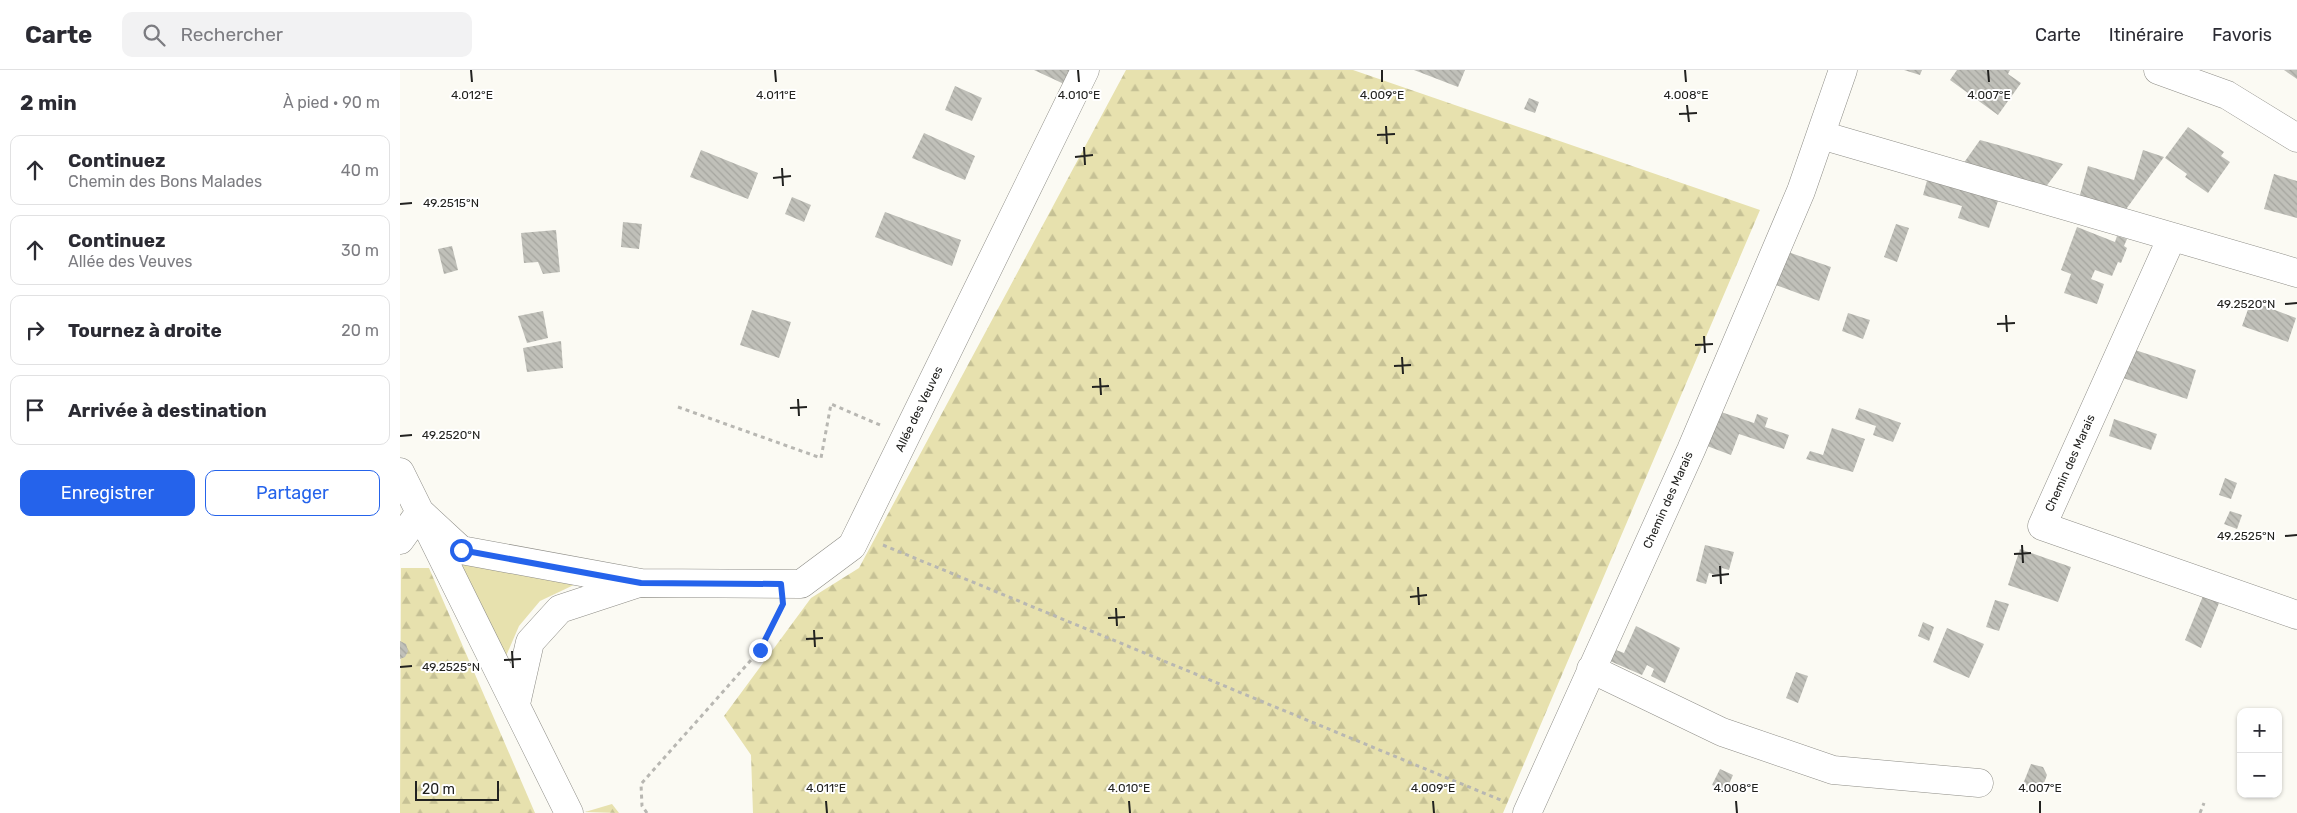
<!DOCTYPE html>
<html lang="fr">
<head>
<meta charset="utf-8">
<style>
  body { margin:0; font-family:Rubik,sans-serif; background:#f2f2f3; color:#2b2b33 }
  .controls { position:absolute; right:15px; bottom:15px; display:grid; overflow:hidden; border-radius:10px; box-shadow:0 1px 4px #0004 }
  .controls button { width:45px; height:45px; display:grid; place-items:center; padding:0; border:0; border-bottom:1px solid #e1e1e2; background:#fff; color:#2b2b33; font:25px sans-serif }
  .scale { position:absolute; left:15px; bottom:12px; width:84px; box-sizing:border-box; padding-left:5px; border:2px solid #222220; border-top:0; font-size:14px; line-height:18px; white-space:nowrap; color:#222220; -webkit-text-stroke:4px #fff; paint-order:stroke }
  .stop { position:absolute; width:15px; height:15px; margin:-11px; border:4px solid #2563eb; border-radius:50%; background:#fff }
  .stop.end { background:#2563eb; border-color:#fff; box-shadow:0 1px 5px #0008 }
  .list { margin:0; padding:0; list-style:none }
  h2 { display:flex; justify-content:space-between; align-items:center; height:65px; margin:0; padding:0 20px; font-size:21px }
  h2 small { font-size:16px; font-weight:400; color:#7c7c81 }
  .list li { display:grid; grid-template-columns:32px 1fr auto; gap:15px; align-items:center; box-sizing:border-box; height:70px; margin:0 10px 10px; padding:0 10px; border:1px solid #e1e1e2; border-radius:10px }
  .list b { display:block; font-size:19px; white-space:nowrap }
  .list p { margin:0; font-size:16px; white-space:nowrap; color:#7c7c81 }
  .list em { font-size:16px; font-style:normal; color:#7c7c81 }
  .actions { display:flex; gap:10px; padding:15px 20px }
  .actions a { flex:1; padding:11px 0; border:1px solid #2563eb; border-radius:10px; text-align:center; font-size:18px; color:#2563eb }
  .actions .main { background:#2563eb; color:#fff }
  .icon { flex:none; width:28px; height:28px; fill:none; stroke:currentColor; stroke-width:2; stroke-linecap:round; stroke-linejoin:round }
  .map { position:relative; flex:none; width:1897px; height:743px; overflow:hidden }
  header { display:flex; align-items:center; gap:30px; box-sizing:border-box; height:70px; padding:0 25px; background:#fff; border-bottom:1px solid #e1e1e2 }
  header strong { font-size:24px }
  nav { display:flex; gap:28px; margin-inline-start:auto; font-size:18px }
  .search { width:350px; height:45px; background:#f2f2f3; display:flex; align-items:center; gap:12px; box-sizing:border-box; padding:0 18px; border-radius:10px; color:#7c7c81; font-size:19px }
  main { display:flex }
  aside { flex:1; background:#fff }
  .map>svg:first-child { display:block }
  .grass { fill:#e7e1ae }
  .forest { fill:url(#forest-firs) }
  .building { fill:url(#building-back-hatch) }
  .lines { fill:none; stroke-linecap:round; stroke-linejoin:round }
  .minor-casing { stroke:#8e8d87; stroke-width:29 }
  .path { stroke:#b8b7b2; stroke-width:3; stroke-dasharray:4 4; stroke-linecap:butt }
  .minor { stroke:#fff; stroke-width:28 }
  .route { stroke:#2563eb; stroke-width:6 }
  .ticks { fill:none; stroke:#222220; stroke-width:2 }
  .labels { text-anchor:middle; stroke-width:4; stroke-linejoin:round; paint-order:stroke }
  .street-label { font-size:12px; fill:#222220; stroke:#fff }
  .ticks-label { font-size:12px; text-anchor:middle; fill:#222220; stroke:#fff; stroke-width:4; stroke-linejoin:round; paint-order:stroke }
</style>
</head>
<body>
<header>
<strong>Carte</strong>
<div class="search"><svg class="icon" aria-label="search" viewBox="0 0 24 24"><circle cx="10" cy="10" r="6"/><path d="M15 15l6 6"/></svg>Rechercher</div>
<nav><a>Carte</a><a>Itinéraire</a><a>Favoris</a></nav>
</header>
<main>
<aside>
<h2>2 min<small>À pied · 90 m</small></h2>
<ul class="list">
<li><svg class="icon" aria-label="ahead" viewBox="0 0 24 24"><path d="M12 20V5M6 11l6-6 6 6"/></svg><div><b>Continuez</b><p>Chemin des Bons Malades</p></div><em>40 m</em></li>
<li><svg class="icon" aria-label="ahead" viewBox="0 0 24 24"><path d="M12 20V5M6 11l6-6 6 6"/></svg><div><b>Continuez</b><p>Allée des Veuves</p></div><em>30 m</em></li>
<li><svg class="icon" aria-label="right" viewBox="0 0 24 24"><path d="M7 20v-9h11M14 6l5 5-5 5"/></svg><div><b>Tournez à droite</b></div><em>20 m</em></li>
<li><svg class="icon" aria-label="arrive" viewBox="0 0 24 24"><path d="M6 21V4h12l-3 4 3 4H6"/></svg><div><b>Arrivée à destination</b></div></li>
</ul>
<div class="actions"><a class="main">Enregistrer</a><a>Partager</a></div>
</aside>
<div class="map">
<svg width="1897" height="743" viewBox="0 0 1897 743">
  <defs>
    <pattern id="forest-firs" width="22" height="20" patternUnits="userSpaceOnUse" patternTransform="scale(1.25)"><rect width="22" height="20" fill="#e7e1ae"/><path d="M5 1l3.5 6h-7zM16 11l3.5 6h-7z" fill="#c6c195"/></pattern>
    <pattern id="building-back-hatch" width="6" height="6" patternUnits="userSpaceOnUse" patternTransform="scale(1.25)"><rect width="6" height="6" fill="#c0c0b9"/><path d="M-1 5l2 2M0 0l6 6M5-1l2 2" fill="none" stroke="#a5a59f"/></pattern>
  </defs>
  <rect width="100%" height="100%" fill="#fbfaf3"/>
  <!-- grass -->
  <path class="grass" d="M 58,491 L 178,513 L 140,531 L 119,556 L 106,586 Z"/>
  <!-- forest -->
  <path class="forest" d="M 726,0 L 953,0 L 1360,140 L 1103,743 L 353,743 L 351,685 L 324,646 L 411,528 L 459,498 Z
    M 1,498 L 29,498 L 135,743 L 0,743 Z
    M 212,734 L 219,743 L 185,742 Z"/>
  <!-- building -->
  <path class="building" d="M 634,0 L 671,0 L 664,14 Z
    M 1014,0 L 1065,0 L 1058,17 Z
    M 1504,0 L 1522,0 L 1520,5 Z
    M 1557,0 L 1610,0 L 1608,4 L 1621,13 L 1598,45 L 1550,10 Z
    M 1884,0 L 1897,0 L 1897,9 Z
    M 555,16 L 582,28 L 572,51 L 545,40 Z
    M 1129,28 L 1139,32 L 1135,43 L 1124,39 Z
    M 1788,57 L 1824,82 L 1821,86 L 1830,92 L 1808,123 L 1785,107 L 1787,104 L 1765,88 Z
    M 524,63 L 575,86 L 565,110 L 512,88 Z
    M 1580,70 L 1602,76 L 1663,94 L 1645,118 L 1563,94 Z
    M 301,80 L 358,103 L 348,129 L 290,107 Z
    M 1743,80 L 1764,87 L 1724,142 L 1679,128 L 1688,96 L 1734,110 Z
    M 1874,104 L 1897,111 L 1897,148 L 1864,139 Z
    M 1528,107 L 1599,128 L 1589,158 L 1558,148 L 1562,136 L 1523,125 Z
    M 392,127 L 411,135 L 404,152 L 385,144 Z
    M 485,142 L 561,170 L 552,196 L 475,167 Z
    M 223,152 L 242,154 L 239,179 L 221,177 Z
    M 1496,154 L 1509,158 L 1497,192 L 1484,187 Z
    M 1677,157 L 1715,172 L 1717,166 L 1727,169 L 1724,176 L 1727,178 L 1721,193 L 1718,192 L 1712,206 L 1695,200 L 1691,209 L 1704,214 L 1697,234 L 1664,223 L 1671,204 L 1661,200 Z
    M 156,160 L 160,202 L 143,204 L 138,192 L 124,193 L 121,163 Z
    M 52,176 L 58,200 L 44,204 L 38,179 Z
    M 1388,182 L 1431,197 L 1419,231 L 1376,215 Z
    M 1851,231 L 1896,248 L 1888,272 L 1842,256 Z
    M 352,240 L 391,252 L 379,288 L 340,275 Z
    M 143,241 L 148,268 L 127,273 L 118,246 Z
    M 1448,243 L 1470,250 L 1463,269 L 1442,261 Z
    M 161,271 L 163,298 L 127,302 L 123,278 Z
    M 1732,279 L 1796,300 L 1787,329 L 1723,308 Z
    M 1459,338 L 1501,353 L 1493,372 L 1473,365 L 1476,356 L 1455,349 Z
    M 1315,340 L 1354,353 L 1357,344 L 1368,348 L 1365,357 L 1389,365 L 1384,379 L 1339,364 L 1331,385 L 1307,376 Z
    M 1714,349 L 1757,364 L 1751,380 L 1709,366 Z
    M 1432,358 L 1465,369 L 1453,402 L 1406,389 L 1410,381 L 1423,385 Z
    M 1825,408 L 1837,413 L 1831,429 L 1819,425 Z
    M 1830,441 L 1842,445 L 1837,459 L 1824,454 Z
    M 1305,475 L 1334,482 L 1329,500 L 1322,498 L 1320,506 L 1309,503 L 1306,514 L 1296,511 Z
    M 1620,479 L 1671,497 L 1658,532 L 1608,515 Z
    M 1803,526 L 1819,533 L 1801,578 L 1785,570 Z
    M 1595,530 L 1609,534 L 1599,561 L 1586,557 Z
    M 1523,552 L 1534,557 L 1529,571 L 1518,566 Z
    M 1236,556 L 1280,578 L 1265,613 L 1251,606 L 1254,599 L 1247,595 L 1242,605 L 1210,591 L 1216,580 L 1224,583 Z
    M 1547,558 L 1584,574 L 1569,608 L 1533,592 Z
    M 0,571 L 6,574 L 8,581 L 5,587 L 0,589 Z
    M 1396,602 L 1408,606 L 1398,633 L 1386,628 Z
    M 1631,694 L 1643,697 L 1647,705 L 1641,721 L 1623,714 Z
    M 1320,699 L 1333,705 L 1326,721 L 1312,715 Z"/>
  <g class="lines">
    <!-- minor casing -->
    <g class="minor-casing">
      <path id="minor" d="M 1758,0 L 1827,25 L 1897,68
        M 1421,65 L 1897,203
        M 1772,167 L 1642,456 L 1897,545
        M 0,402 L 169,743
        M 20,442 L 61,480 L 241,513 L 401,514 L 452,476 L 685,0
        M 0,470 L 20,442
        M 1191,599 L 1322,662 L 1433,700 L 1579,713
        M 116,634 L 130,572 L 160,539 L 236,514
        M 1127,743 L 1291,380 L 1401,121 L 1443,0"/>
    </g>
    <!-- path -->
    <path class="path" d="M 278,337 L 421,388 L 431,334 L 480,355
      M 483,475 L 1103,731
      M 247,743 L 242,736 L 241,714 L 360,580 L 379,541
      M 1800,743 L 1804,733"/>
    <!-- minor -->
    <use href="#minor" class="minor"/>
  </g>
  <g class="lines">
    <!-- route -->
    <path class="route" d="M 61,480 L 241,513 L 381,514 L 383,534 L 360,580"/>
  </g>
  <!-- ticks -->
  <path class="ticks" d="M 71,0 L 72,12M 375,0 L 376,12M 678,0 L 679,12M 982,0 L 982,12M 1285,0 L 1286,12M 1588,0 L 1589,12M 1287,35 L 1289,52M 1279,44 L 1297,43M 986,56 L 987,74M 977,65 L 995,64M 684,77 L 685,95M 675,87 L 693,85M 382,98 L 383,116M 373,108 L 391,106M 0,134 L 12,133M 1885,234 L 1897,233M 1606,245 L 1607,262M 1597,254 L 1615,253M 1304,266 L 1305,283M 1295,275 L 1313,274M 1002,287 L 1003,304M 994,296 L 1011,295M 700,308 L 701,325M 692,317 L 709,316M 398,329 L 399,346M 390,338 L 407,337M 0,366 L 12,365M 1885,466 L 1897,465M 1622,475 L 1623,493M 1614,484 L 1631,483M 1320,496 L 1321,514M 1312,506 L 1329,504M 1018,517 L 1019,535M 1010,527 L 1027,525M 716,538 L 717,556M 708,548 L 725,547M 414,560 L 415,577M 406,569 L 423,568M 112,581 L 113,598M 104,590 L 121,589M 0,597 L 12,596M 426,731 L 427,743M 729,731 L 730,743M 1033,731 L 1034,743M 1336,731 L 1337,743M 1640,731 L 1640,743"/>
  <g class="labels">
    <!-- street labels -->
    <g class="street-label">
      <text transform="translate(519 339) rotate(-64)" y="4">Allée des Veuves</text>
      <text transform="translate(1670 393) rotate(-66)" y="4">Chemin des Marais</text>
      <text transform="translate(1268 430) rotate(-66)" y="4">Chemin des Marais</text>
    </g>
  </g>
  <g class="ticks-label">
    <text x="72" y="29">4.012°E</text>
    <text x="376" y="29">4.011°E</text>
    <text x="679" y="29">4.010°E</text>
    <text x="982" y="29">4.009°E</text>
    <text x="1286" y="29">4.008°E</text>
    <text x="1589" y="29">4.007°E</text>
    <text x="51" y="137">49.2515°N</text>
    <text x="1846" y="238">49.2520°N</text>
    <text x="51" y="369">49.2520°N</text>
    <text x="1846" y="470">49.2525°N</text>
    <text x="51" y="601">49.2525°N</text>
    <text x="426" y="722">4.011°E</text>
    <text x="729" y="722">4.010°E</text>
    <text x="1033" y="722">4.009°E</text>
    <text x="1336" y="722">4.008°E</text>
    <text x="1640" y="722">4.007°E</text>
  </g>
</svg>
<div class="controls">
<button>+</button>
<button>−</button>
</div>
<div class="scale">20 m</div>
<div class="stop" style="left:61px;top:480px"></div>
<div class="stop end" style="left:360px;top:580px"></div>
</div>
</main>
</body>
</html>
